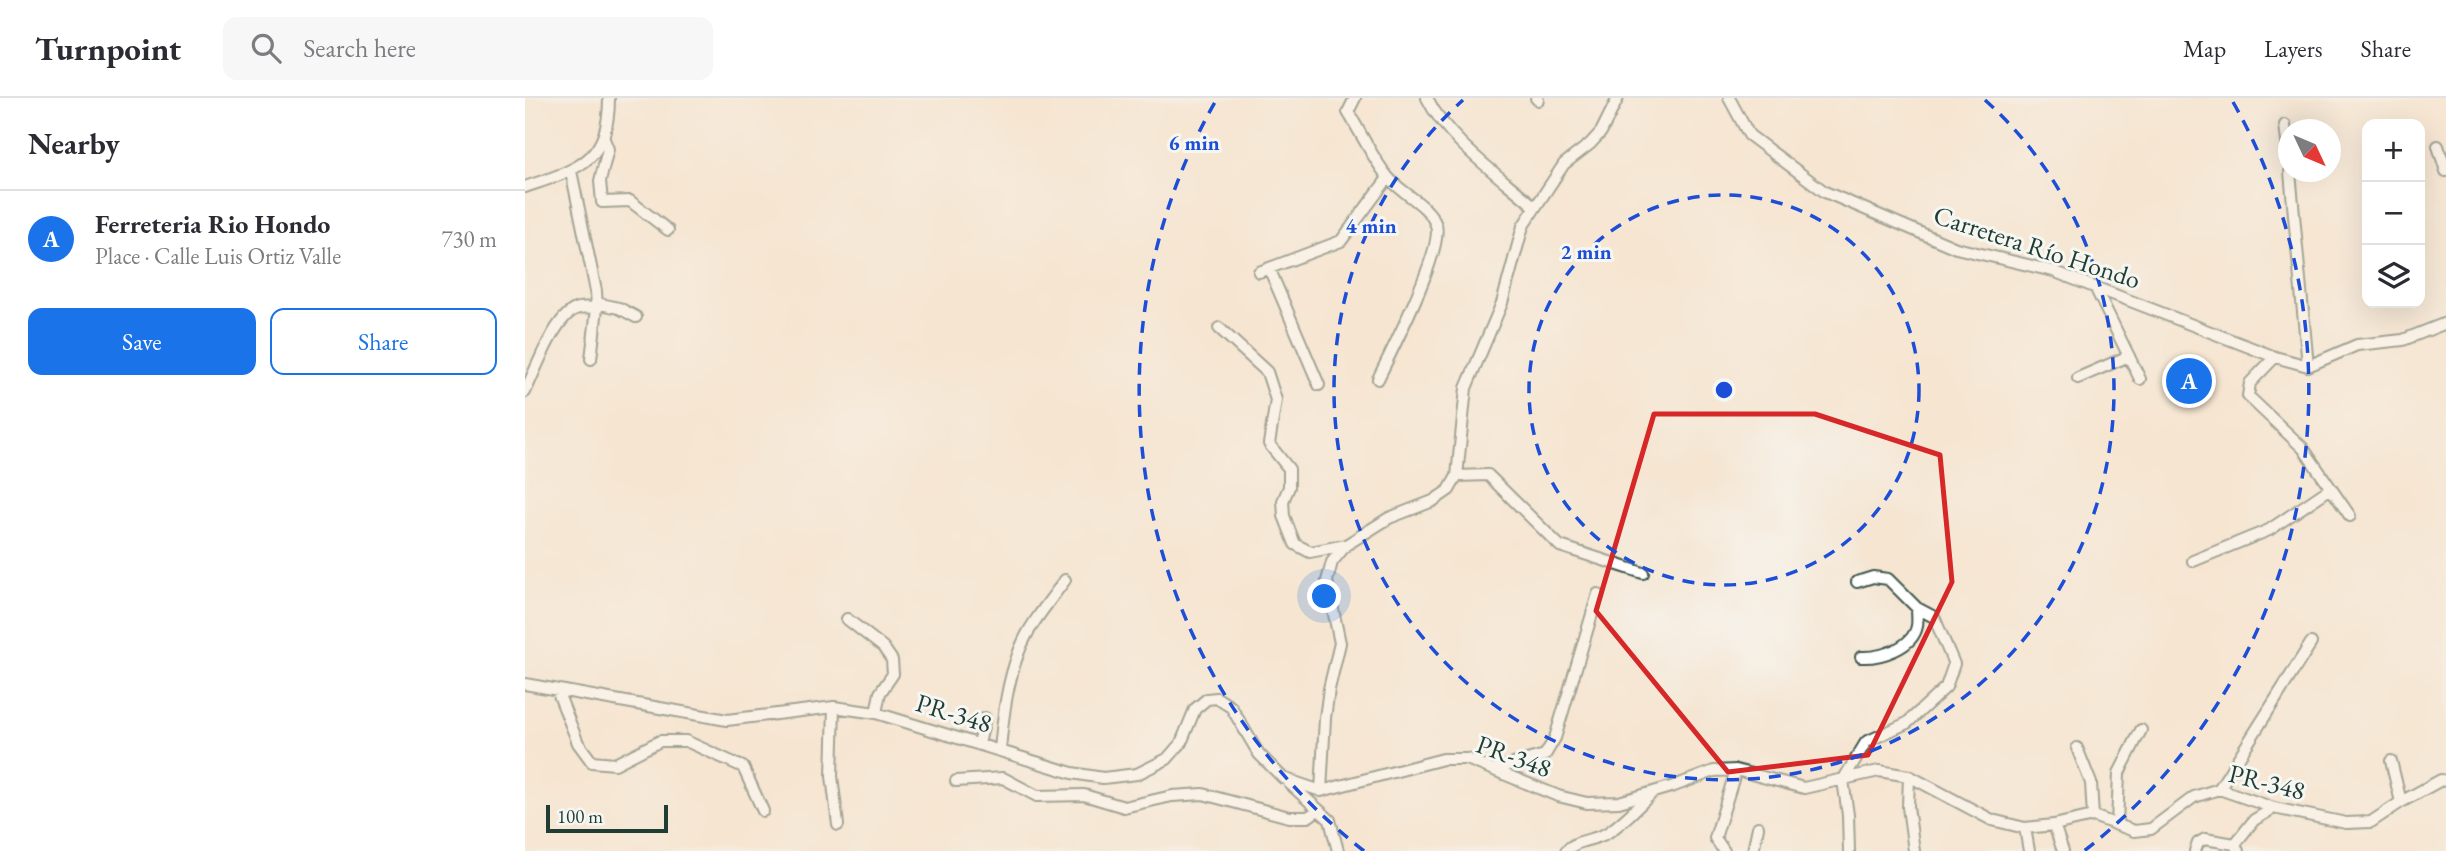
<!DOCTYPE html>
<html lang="en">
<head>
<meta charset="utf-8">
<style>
  body { margin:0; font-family:"EB Garamond",serif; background:#f7f7f7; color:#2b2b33 }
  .controls { position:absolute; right:21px; top:21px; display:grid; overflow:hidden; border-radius:14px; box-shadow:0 7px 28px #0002 }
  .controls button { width:63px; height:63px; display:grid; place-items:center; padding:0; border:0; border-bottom:2px solid #e1e1e2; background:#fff; color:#2b2b33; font:35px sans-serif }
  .compass { position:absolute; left:1753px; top:21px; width:63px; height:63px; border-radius:50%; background:#fff; box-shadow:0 7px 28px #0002; rotate:134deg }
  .scale { position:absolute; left:21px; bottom:18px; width:122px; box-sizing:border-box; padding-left:7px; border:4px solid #1f3d34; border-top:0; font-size:19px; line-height:24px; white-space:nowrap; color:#1f3d34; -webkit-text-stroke:5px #f6f6f2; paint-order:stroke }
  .you { position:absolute; left:800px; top:499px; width:24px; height:24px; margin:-18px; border:5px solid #fff; border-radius:50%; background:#1a73e8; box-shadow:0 0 0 10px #1a73e833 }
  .badge { display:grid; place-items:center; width:46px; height:46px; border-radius:50%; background:#1a73e8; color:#fff; font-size:23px; font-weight:700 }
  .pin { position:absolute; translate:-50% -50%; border:4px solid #fff; box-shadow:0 2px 7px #0006 }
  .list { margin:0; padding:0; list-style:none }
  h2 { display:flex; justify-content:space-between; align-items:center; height:91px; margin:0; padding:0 28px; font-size:30px }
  h2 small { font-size:23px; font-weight:400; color:#7c7c81 }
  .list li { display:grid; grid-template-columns:46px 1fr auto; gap:21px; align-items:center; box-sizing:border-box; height:98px; padding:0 28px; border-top:2px solid #e1e1e2 }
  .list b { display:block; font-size:26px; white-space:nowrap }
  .list p { margin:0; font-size:23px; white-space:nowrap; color:#7c7c81 }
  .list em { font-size:23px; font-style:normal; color:#7c7c81 }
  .actions { display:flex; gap:14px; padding:21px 28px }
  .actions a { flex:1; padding:16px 0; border:2px solid #1a73e8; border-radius:14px; text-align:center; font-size:24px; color:#1a73e8 }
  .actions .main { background:#1a73e8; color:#fff }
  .icon { flex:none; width:38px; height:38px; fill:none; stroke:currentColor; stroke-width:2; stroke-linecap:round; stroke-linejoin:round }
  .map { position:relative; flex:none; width:1921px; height:753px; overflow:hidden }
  header { display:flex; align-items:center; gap:42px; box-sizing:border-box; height:98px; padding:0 35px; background:#fff; border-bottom:2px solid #e1e1e2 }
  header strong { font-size:33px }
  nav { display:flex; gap:38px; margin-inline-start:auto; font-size:24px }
  .search { width:490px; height:63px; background:#f7f7f7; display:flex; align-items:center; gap:18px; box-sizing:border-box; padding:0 24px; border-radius:14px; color:#7c7c81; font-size:26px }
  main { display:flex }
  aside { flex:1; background:#fff }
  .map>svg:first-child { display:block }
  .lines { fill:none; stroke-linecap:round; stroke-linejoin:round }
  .minor-casing { stroke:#3f564c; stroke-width:14 }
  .minor { stroke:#fff; stroke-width:10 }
  .marked { fill:none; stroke:#d62828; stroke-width:5; stroke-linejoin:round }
  .ring { fill:none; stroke:#1d4ed8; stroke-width:3.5; stroke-dasharray:12 9 }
  .labels { text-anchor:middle; stroke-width:6; stroke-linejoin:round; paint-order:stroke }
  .street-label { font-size:26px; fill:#1f3d34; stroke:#f6f6f2 }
  .centre { fill:#1d4ed8; stroke:#f6f6f2; stroke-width:3.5 }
  .ring-label { font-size:21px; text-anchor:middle; font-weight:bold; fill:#1d4ed8; stroke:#f6f6f2; stroke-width:6; stroke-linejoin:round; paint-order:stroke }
</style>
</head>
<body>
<header>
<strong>Turnpoint</strong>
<div class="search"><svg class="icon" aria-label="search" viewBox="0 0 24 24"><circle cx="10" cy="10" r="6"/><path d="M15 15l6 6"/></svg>Search here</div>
<nav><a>Map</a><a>Layers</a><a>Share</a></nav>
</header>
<main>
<aside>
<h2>Nearby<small></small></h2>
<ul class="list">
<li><span class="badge">A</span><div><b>Ferreteria Rio Hondo</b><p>Place · Calle Luis Ortiz Valle</p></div><em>730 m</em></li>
</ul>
<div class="actions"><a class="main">Save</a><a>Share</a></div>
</aside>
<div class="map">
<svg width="1921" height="753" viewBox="0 0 1921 753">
  <rect width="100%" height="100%" fill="#f6f6f2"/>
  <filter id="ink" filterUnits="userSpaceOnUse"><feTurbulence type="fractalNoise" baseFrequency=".0143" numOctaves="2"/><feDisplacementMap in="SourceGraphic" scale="14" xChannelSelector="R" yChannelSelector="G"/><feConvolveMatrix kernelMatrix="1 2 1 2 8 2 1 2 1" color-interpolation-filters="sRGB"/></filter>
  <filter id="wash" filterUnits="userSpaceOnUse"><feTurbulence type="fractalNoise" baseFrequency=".00686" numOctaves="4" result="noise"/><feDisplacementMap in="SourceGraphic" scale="28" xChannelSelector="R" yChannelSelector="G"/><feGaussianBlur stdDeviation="1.57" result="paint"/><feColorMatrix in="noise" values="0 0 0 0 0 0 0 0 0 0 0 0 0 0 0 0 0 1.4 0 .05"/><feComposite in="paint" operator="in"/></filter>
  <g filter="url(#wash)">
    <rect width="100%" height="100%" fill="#f5e5d1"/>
  </g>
  <g filter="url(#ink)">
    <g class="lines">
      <!-- minor casing -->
      <g class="minor-casing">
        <path id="minor" d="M 830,0 L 823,14 C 836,35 847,59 862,78 C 875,95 904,106 911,127 C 919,151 866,254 853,281
          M 902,0 C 923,43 975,78 1010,109
          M 1011,0 L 1013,2
          M 1204,0 L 1224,37 L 1300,94 L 1431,150 L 1528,173 L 1750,259 L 1783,268 L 1832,247 L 1878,242 L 1921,225
          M 1760,27 L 1764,61
          M 79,41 L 83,51 L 75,83 L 77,104 L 105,103 L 143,132
          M 1913,48 L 1921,73
          M 46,73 L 71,193 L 72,210 L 66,261
          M 1765,74 L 1783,268
          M 0,89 C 53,71 84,64 84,0
          M 744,170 L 794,287
          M 734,174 L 816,143 L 863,80
          M 1570,189 L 1615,281
          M 71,205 L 94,210 L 111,219
          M 694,230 L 742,274 L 751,302 L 744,346 L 764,371 L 764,389 L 758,403 L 759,418 L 770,446 L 785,454 L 821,447
          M 1750,259 L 1725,285 L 1723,298 L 1778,350 L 1825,418
          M 1553,280 L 1604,258
          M 0,294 C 10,274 31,214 54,210 C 59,209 66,210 72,210
          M 932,378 L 963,377 L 1035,448 L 1118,475
          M 1668,463 L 1744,432 L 1806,390
          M 322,521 L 358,549 L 367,562 L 368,576 L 355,595 L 351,615
          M 1336,559 C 1355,560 1388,550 1392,528 C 1393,522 1392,516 1392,510
          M 0,586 L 202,622 L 309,609 L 351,615 L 547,675 L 578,680 L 612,676 L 642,661 L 656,645 L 670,611 L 682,601 L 692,600 L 706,609 L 734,656 L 758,680 L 796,693 L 918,661 L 942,661 L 1033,698 L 1062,705 L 1094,704 L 1149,688 L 1189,673 L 1211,672 L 1279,690 L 1354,673 L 1384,678 L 1467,722 L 1500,730 L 1529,727 L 1568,718 L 1609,733 L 1626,731 L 1669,699 L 1694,691 L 1749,710 L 1821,725 L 1846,724 L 1876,704 L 1916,682 L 1921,683
          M 32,592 L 53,645 L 67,664 L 90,666 L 135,643 L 161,643 L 218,669 L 238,713
          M 309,609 L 307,678 L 313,727
          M 454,646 L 460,620
          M 1552,650 L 1566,685 L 1568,718
          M 475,652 C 478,618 482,584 495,551 C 505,526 524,504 540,482
          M 1866,663 L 1876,704
          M 970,671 L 1020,657 L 1030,640 L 1073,496
          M 1384,678 L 1383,709 L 1389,753
          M 431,683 L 478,680 L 512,698 L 559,697 L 599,709 L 647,698 L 678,696 L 764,719 L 783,719 L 793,712
          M 764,685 L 805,722 L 813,753
          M 1694,691 L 1786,545
          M 796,693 L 800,620 L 804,591 L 815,545 L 802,483 L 807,464 L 821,447 L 864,420 L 908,403 L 924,392 L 932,378 L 941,290 L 977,205 L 998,128 L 1039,66 L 1065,46 L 1076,34 L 1093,0
          M 1529,727 L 1538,753
          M 1592,727 L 1594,675 L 1616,632
          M 1500,730 L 1504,753
          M 1710,746 L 1729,722 L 1749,710
          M 1041,753 C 1052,741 1068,743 1082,735 C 1098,725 1111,710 1125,697
          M 1199,753 L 1190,740 L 1211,672
          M 1228,753 L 1233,729
          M 1324,753 L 1323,717 L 1318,682 L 1341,644 L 1382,625 L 1421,589 L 1429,566 L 1409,519 L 1392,510 L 1363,481 L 1348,479 L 1332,484
          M 1670,753 L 1673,745 L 1680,741 L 1710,746 L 1713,753"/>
      </g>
      <!-- minor -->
      <use href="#minor" class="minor"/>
    </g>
  </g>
  <!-- marked area -->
  <path d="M0 0H1921V753H0ZM 1129,316 L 1290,316 L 1415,357 L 1427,484 L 1343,657 L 1203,674 L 1071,513 Z" fill="#f5e5d1" fill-opacity=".55" fill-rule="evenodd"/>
  <path class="marked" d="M 1129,316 L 1290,316 L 1415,357 L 1427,484 L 1343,657 L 1203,674 L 1071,513 Z"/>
  <!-- distance rings -->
  <g class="ring">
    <circle cx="1199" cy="292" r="195"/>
    <path d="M1460 2A390 390 0 1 1 938 2"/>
    <path d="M839 753A585 585 0 0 1 690 4M1708 4A585 585 0 0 1 1559 753"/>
  </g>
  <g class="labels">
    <!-- street labels -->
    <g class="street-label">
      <text transform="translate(1512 149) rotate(18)" y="9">Carretera Río Hondo</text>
      <text transform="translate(429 615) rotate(17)" y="9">PR-348</text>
      <text transform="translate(989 658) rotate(20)" y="9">PR-348</text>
      <text transform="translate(1742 684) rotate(14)" y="9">PR-348</text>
    </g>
  </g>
  <circle cx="1199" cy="292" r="10" class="centre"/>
  <g class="ring-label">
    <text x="669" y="52">6 min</text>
    <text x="846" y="135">4 min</text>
    <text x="1061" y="161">2 min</text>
  </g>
</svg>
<div class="controls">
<button>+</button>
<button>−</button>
<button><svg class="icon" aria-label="layers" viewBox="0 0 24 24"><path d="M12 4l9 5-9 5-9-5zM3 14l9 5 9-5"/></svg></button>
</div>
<svg class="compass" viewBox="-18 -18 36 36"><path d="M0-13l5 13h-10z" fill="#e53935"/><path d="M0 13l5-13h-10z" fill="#7c7c81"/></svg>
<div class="scale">100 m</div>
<div class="you"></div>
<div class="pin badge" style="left:1664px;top:283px">A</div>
</div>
</main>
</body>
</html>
